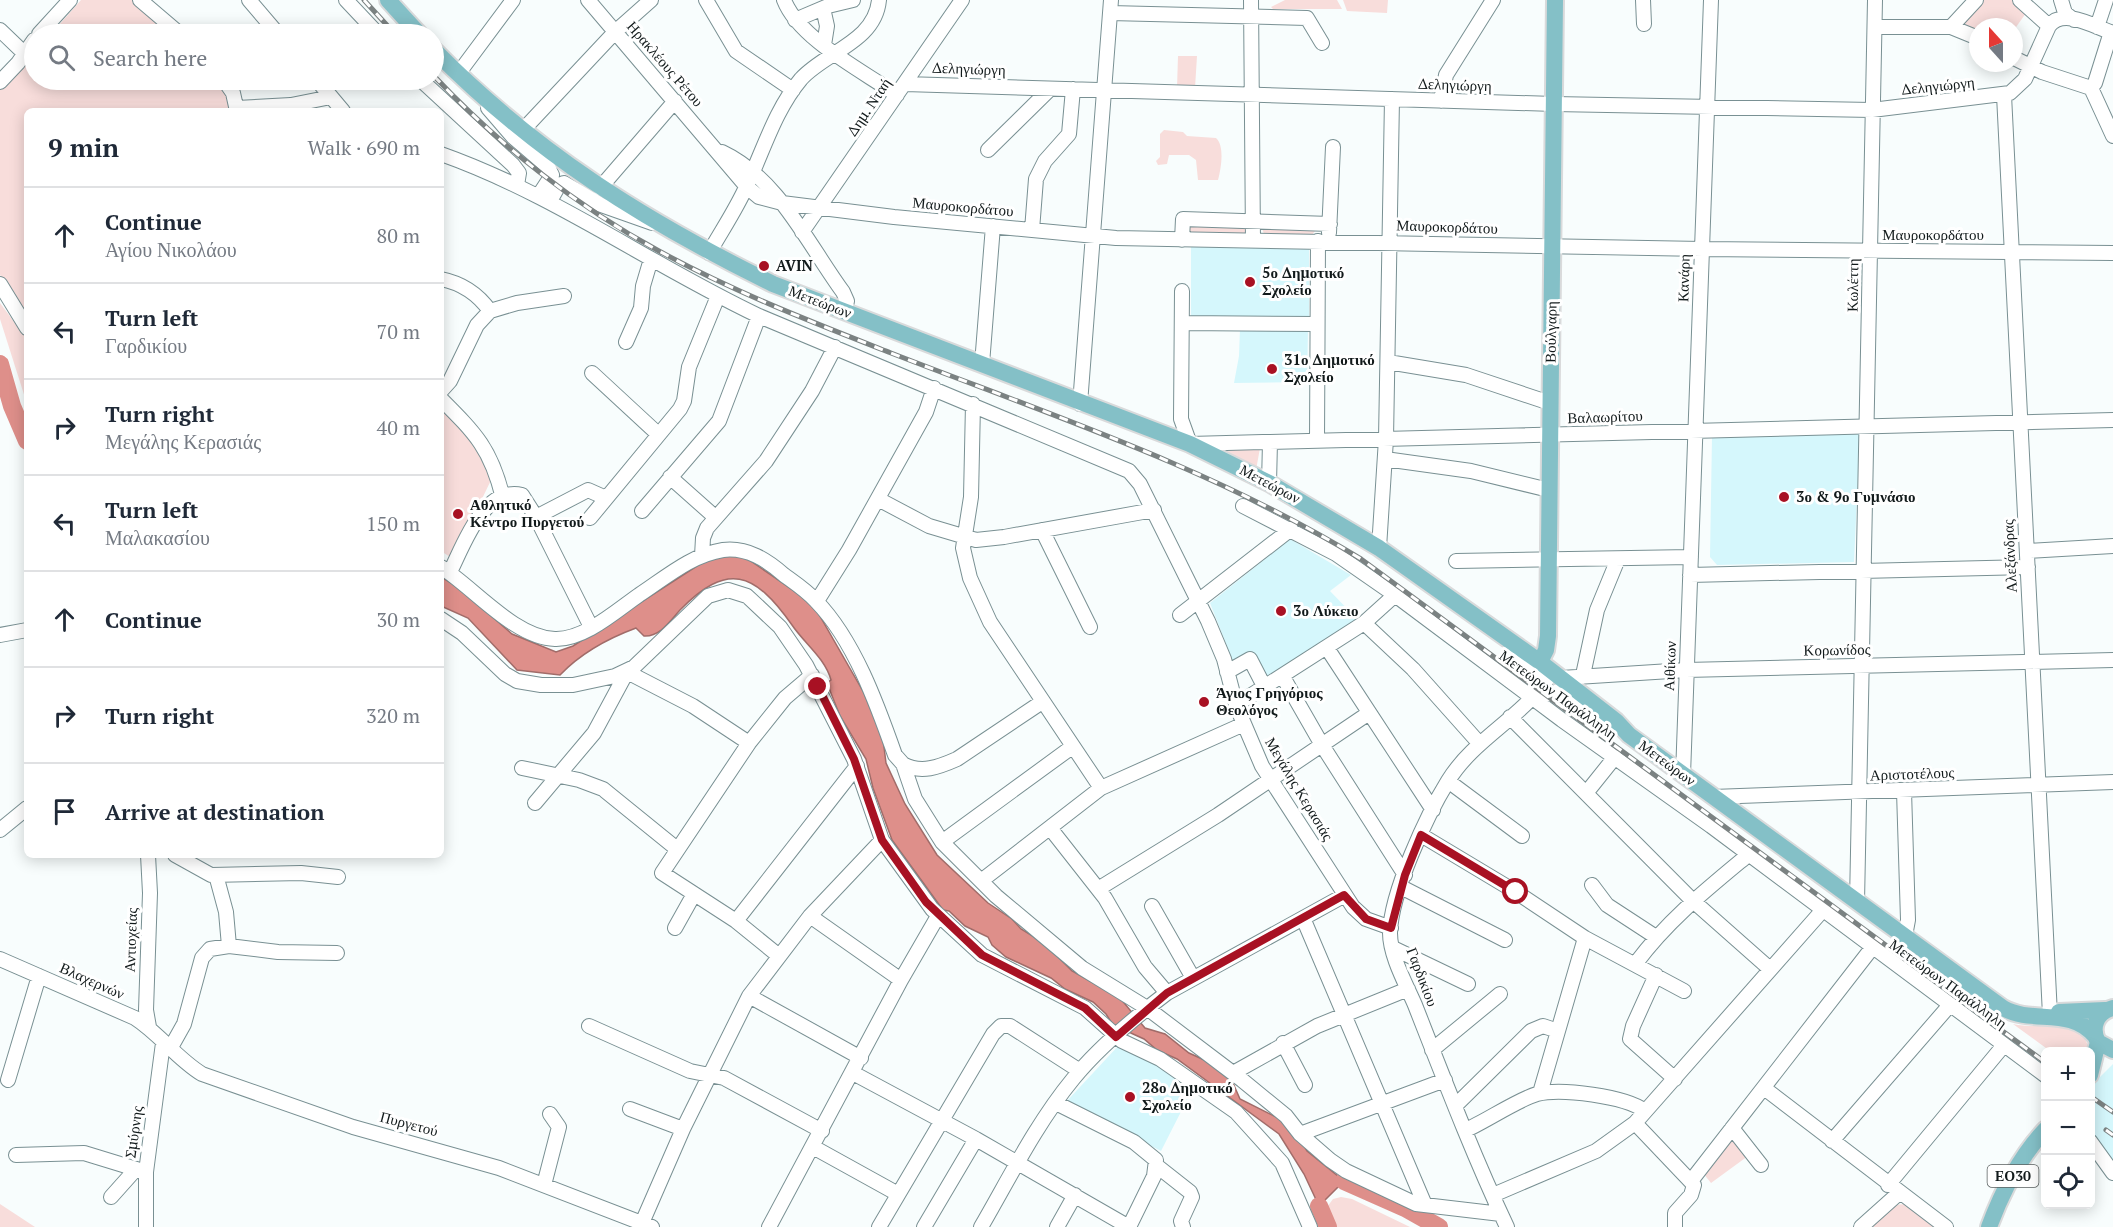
<!DOCTYPE html>
<html lang="en">
<head>
<meta charset="utf-8">
<style>
  body { margin:0; font-family:"PT Serif",serif; background:#f6f6f7; color:#1f2937 }
  .controls { position:absolute; right:18px; bottom:18px; display:grid; overflow:hidden; border-radius:9px; box-shadow:0 3px 15px #0003 }
  .controls button { width:54px; height:54px; display:grid; place-items:center; padding:0; border:0; border-bottom:2px solid #e0e1e3; background:#fff; color:#1f2937; font:30px sans-serif }
  .compass { position:absolute; left:1969px; top:18px; width:54px; height:54px; border-radius:50%; background:#fff; box-shadow:0 3px 15px #0003; rotate:339deg }
  .stop { position:absolute; width:18px; height:18px; margin:-14px; border:4px solid #a81123; border-radius:50%; background:#fff }
  .stop.end { background:#a81123; border-color:#fff; box-shadow:0 2px 6px #0008 }
  .list { margin:0; padding:0; list-style:none }
  h2 { display:flex; justify-content:space-between; align-items:center; height:78px; margin:0; padding:0 24px; font-size:26px }
  h2 small { font-size:20px; font-weight:400; color:#747a83 }
  .list li { display:grid; grid-template-columns:39px 1fr auto; gap:18px; align-items:center; box-sizing:border-box; height:96px; padding:0 24px; border-top:2px solid #e0e1e3 }
  .list b { display:block; font-size:22px; white-space:nowrap }
  .list p { margin:0; font-size:20px; white-space:nowrap; color:#747a83 }
  .list em { font-size:20px; font-style:normal; color:#747a83 }
  .icon { flex:none; width:33px; height:33px; fill:none; stroke:currentColor; stroke-width:2; stroke-linecap:round; stroke-linejoin:round }
  .map { position:relative; flex:none; width:2113px; height:1227px; overflow:hidden }
  .search { position:absolute; background:#fff; box-shadow:0 3px 15px #0003; left:24px; top:24px; width:420px; height:66px; display:flex; align-items:center; gap:15px; box-sizing:border-box; padding:0 21px; border-radius:33px; color:#747a83; font-size:22px }
  .panel { position:absolute; background:#fff; box-shadow:0 3px 15px #0003; left:24px; top:108px; width:420px; height:750px; border-radius:9px }
  .map>svg:first-child { display:block }
  .built { fill:#d5f7fc }
  .green { fill:#f8dddb }
  .water { fill:#de8f8a; stroke:#a16c69; stroke-width:1.5 }
  .lines { fill:none; stroke-linecap:round; stroke-linejoin:round }
  .river { stroke:#de8f8a; stroke-width:18 }
  .minor-casing { stroke:#799093; stroke-width:16 }
  .major-casing { stroke:#d9dadb; stroke-width:20 }
  .minor { stroke:#fff; stroke-width:14 }
  .major { stroke:#84c0c7; stroke-width:16 }
  .rail-casing { stroke:#7b8282; stroke-width:5 }
  .rail { stroke:#fff; stroke-width:3; stroke-dasharray:9; stroke-linecap:butt }
  .route { stroke:#a81123; stroke-width:8 }
  .poi-dot { fill:#a81123; stroke:#fff; stroke-width:2 }
  .labels { text-anchor:middle; stroke-width:6; stroke-linejoin:round; paint-order:stroke }
  .shield { fill:#fff; stroke:#595f5f; stroke-width:1.5 }
  .shield-label { font-size:14px; font-weight:bold; fill:#121a1b }
  .street-label { font-size:15px; fill:#121a1b; stroke:#fff }
  .poi-label { font-size:15px; font-weight:bold; fill:#121a1b; stroke:#fff; text-anchor:start }
</style>
</head>
<body>
<div class="map">
<svg width="2113" height="1227" viewBox="0 0 2113 1227">
  <rect width="100%" height="100%" fill="#f8fdfd"/>
  <!-- built -->
  <path class="built" d="M 1191,246 L 1309,249 L 1309,318 L 1191,316 Z
    M 1240,329 L 1308,330 L 1307,382 L 1234,383 L 1239,356 Z
    M 1860,433 L 1854,562 L 1717,565 L 1710,557 L 1712,436 Z
    M 1290,539 L 1351,575 L 1330,591 L 1358,620 L 1266,682 L 1252,651 L 1234,664 L 1210,603 Z
    M 1120,1044 L 1158,1066 L 1191,1092 L 1161,1151 L 1066,1102 Z
    M 2113,1064 L 2113,1170 L 2091,1138 L 2090,1087 Z"/>
  <!-- green -->
  <path class="green" d="M 81,0 L 133,0 L 175,34 L 51,34 Z
    M 1285,0 L 1337,0 L 1342,9 L 1273,9 L 1271,7 Z
    M 1343,0 L 1388,0 L 1387,13 L 1347,11 Z
    M 1979,0 L 2012,0 L 2026,13 L 2014,30 L 2014,27 L 1978,27 L 1978,35 L 1956,24 Z
    M 34,53 L 34,80 L 219,80 L 234,111 L 27,111 L 27,322 L 0,275 L 0,89 Z
    M 1178,56 L 1197,56 L 1195,88 L 1177,88 Z
    M 1164,130 L 1183,132 L 1187,136 L 1216,138 C 1225,146 1221,169 1218,180 L 1198,180 L 1196,160 L 1189,155 L 1169,155 L 1167,164 L 1158,165 L 1156,161 L 1160,157 L 1160,134 Z
    M 1188,225 L 1246,227 L 1247,232 L 1244,234 L 1188,234 Z
    M 1262,228 L 1314,229 L 1315,231 L 1312,235 L 1264,234 Z
    M 0,303 L 27,339 L 27,404 L 0,319 Z
    M 441,408 L 466,431 L 493,476 L 453,559 L 441,551 Z
    M 1260,448 L 1256,470 L 1215,449 Z
    M 2013,1024 C 2042,1031 2080,1014 2090,1051 L 2050,1051 Z
    M 1733,1137 L 1748,1156 L 1711,1183 L 1703,1173 Z
    M 1341,1197 L 1352,1199 L 1410,1227 L 1331,1227 L 1324,1211 L 1333,1199 Z
    M 0,1204 L 35,1227 L 0,1227 Z
    M 1906,1204 L 1938,1227 L 1868,1227 L 1893,1205 Z"/>
  <!-- water -->
  <path class="water" d="M 742,555 L 803,597 L 817,611 L 864,693 L 883,739 L 886,763 L 905,804 L 937,855 L 988,903 L 1012,919 L 1021,929 L 1044,943 L 1072,971 L 1120,998 L 1145,1028 L 1165,1034 L 1189,1053 L 1211,1063 L 1232,1081 L 1240,1099 L 1292,1125 L 1307,1151 L 1344,1181 L 1319,1206 L 1304,1174 L 1279,1134 L 1177,1059 L 1157,1050 L 1144,1039 L 1113,1025 L 1106,1014 L 1093,1002 L 1065,989 L 1051,978 L 1006,957 L 992,945 L 988,937 L 965,926 L 949,911 L 943,910 L 892,840 L 873,788 L 866,759 L 840,716 L 827,683 L 831,680 C 825,658 804,643 792,625 C 754,571 727,562 680,610 C 670,621 660,637 644,636 L 636,628 C 609,638 580,654 560,675 L 517,670 L 468,618 L 441,606 L 441,577 L 457,586 L 512,634 L 556,652 L 573,646 L 700,564 L 716,557 Z"/>
  <g class="lines">
    <!-- river -->
    <path class="river" d="M 0,364 L 12,406 L 27,441
      M 1344,1181 L 1405,1208 L 1439,1227
      M 1319,1206 L 1328,1227"/>
    <!-- minor casing -->
    <g class="minor-casing">
      <path id="minor" d="M 140,0 L 180,34
        M 249,0 L 278,34
        M 346,0 L 378,34
        M 588,0 L 747,187 L 759,197 L 782,203 L 894,217 L 1116,238 L 1702,249 L 2113,253
        M 706,0 L 736,51 L 793,90
        M 784,0 C 799,39 863,71 897,95
        M 1251,0 L 1253,241
        M 1643,0 L 1644,24
        M 2020,0 L 2049,26
        M 2061,0 L 2065,13 L 2074,20
        M 823,8 L 827,26 L 824,45
        M 1110,13 L 1307,18 L 1322,43
        M 795,20 L 828,6 L 853,0
        M 1875,27 L 1951,27 L 1978,38
        M 1951,27 L 1976,0
        M 2097,27 L 2106,0
        M 0,30 L 25,54
        M 39,34 L 70,0
        M 2014,58 L 2042,72 L 2091,88 L 2113,136
        M 458,74 L 513,0
        M 224,80 L 233,93 L 237,111
        M 317,80 L 343,111
        M 421,80 L 513,165 L 519,173 L 517,185
        M 0,82 L 18,63 L 34,40
        M 905,84 L 1554,104 L 1872,110 L 2010,93 L 2025,79 L 2049,26 C 2063,7 2095,27 2113,33
        M 2091,88 L 2095,83 L 2111,32
        M 2004,95 L 2050,1015
        M 1441,101 L 1446,75 L 1493,0
        M 237,108 L 291,105 L 331,97
        M 488,108 L 513,137 L 548,167 L 552,175 L 539,195
        M 523,130 L 615,32 L 651,0
        M 988,150 L 1050,89
        M 722,152 C 779,179 807,243 843,292 L 847,301 L 845,311
        M 441,154 C 554,194 651,265 759,316 L 1129,471 L 1140,484 L 1208,621 L 1224,659 L 1236,705 L 1262,766 L 1353,907 L 1366,919 L 1391,928
        M 600,188 L 675,101
        M 550,201 L 559,185 L 564,183 L 601,205 L 652,223
        M 1032,230 L 1036,179 L 1045,161 L 1069,134 L 1073,89
        M 802,232 L 962,0
        M 1329,233 L 1333,147
        M 1182,240 L 1183,219 L 1330,224
        M 709,253 C 722,230 737,208 747,185 C 764,149 775,110 801,79 C 825,52 875,42 879,0
        M 441,279 C 461,283 478,294 490,311
        M 0,284 L 27,328
        M 1182,291 L 1181,419 L 1190,444 L 2113,420
        M 1182,323 L 1317,324
        M 626,342 L 641,308 L 643,286 L 651,259
        M 1388,362 L 1466,375 L 1550,403
        M 982,364 L 993,226
        M 592,373 L 658,434
        M 441,391 L 450,381 L 477,325 L 490,311 L 517,303 L 564,296
        M 441,399 C 476,434 491,449 503,498
        M 973,404 L 971,497 L 963,548 L 970,578 L 990,622 L 1101,788
        M 1080,404 L 1111,0
        M 1317,441 L 1318,241
        M 1385,459 L 1471,471 L 1549,490
        M 670,477 L 715,517
        M 1269,483 L 1270,442
        M 878,499 L 929,526 L 976,540 L 1004,537 L 1154,510
        M 1243,506 L 1336,554 L 1395,595 L 1562,720 L 1711,826 L 2046,1076
        M 642,511 L 719,421 L 759,316
        M 536,517 L 588,490 L 606,498
        M 590,518 L 680,409 L 684,401 L 689,367 L 718,296
        M 1042,530 L 1090,627
        M 1379,548 L 1386,439 L 1392,99
        M 2027,551 L 2113,546
        M 702,556 L 703,538 L 707,528 L 766,461 L 812,391 L 835,347
        M 1456,561 L 1691,557
        M 441,567 C 474,588 515,638 555,639 C 584,640 616,611 639,595 C 665,578 691,555 723,550 C 747,547 767,560 784,575 C 795,583 807,591 816,601 C 854,640 877,704 895,755 L 903,764 L 915,799 L 942,842 L 996,896 L 1082,968 L 1147,1008 L 1242,1080 L 1286,1116 L 1300,1134 L 1330,1160 L 1346,1171 L 1416,1204 L 1501,1214
        M 450,572 C 463,547 483,486 522,495 L 536,517 L 591,627
        M 1690,575 L 2028,567
        M 817,601 L 849,550 L 926,412 L 934,388
        M 1180,615 L 1291,529
        M 441,619 L 462,633 L 505,674 L 517,681 L 541,685 L 573,685 L 615,676 L 634,667 L 708,596 L 728,590 L 747,596 L 780,627 L 806,665 L 854,759 L 882,840 L 932,909 L 982,955 L 1085,1008 L 1122,1041 L 1160,1059 L 1236,1112 L 1282,1163 L 1310,1227
        M 1364,623 L 1413,669 L 1479,743
        M 0,635 L 27,630
        M 1327,648 L 1433,810
        M 1227,672 L 1250,659 L 1265,688
        M 629,673 L 693,706 L 749,743
        M 1583,675 L 1597,610 L 1618,559
        M 1283,677 L 1322,745 L 1405,875
        M 1561,678 L 1686,670 L 2113,660
        M 1533,699 L 1559,691 L 1602,720
        M 1236,705 L 1364,623 L 1395,595
        M 1510,717 L 1692,900 L 1770,969
        M 903,764 C 921,774 939,767 957,759 L 1042,702
        M 522,768 L 579,780 L 603,789 L 677,849
        M 1683,775 L 1711,0
        M 1448,781 L 1522,836
        M 1904,791 L 1908,920 L 1905,936
        M 1587,792 L 1615,757
        M 1713,797 L 2113,782
        M 535,803 L 594,733 L 628,670
        M 1050,828 L 1105,898 L 1145,967 L 1167,993
        M 0,830 L 27,808
        M 1421,835 L 1516,892 L 1585,938 L 1684,991
        M 942,842 L 1072,747
        M 148,855 L 150,893 L 146,1010 L 149,1027
        M 175,855 L 211,875 L 301,873 L 338,877
        M 216,875 L 226,912 L 229,946
        M 981,881 L 1101,788 L 1244,724
        M 1592,885 L 1607,905 L 1656,937
        M 1401,887 L 1505,940
        M 1098,889 L 1218,815 L 1369,713
        M 1857,902 L 1875,0
        M 1152,906 L 1193,978
        M 810,916 L 901,980
        M 1303,918 L 1425,1205
        M 736,921 L 857,766
        M 675,928 L 694,894
        M 1393,948 L 1468,984
        M 779,956 L 736,921 L 662,873 L 749,743 L 785,698 L 812,675
        M 0,959 L 135,1018 C 160,1034 176,1058 202,1074 L 353,1127 L 499,1168 L 652,1227
        M 1636,963 C 1668,920 1707,889 1748,855
        M 1656,975 L 1633,1026 L 1630,1039 L 1675,1079
        M 749,996 L 861,1058
        M 589,1026 L 690,1071 L 724,1078 L 822,1131
        M 1283,1043 L 1305,1085
        M 170,1049 L 184,1024 L 202,958 L 210,949 L 229,946 L 278,952 L 337,953
        M 1432,1050 L 1500,994
        M 853,1073 L 976,1139 L 1129,1227
        M 1233,1073 L 1317,1026 L 1408,989
        M 8,1080 L 39,976
        M 1764,1088 L 1946,1227
        M 1540,1093 L 1585,938
        M 1056,1103 L 1134,1142 L 1156,1160 L 1154,1176 L 1129,1227
        M 1456,1105 L 1531,1031 L 1543,1026 L 1558,1031
        M 630,1109 L 683,1129
        M 1635,1123 L 1694,1185 L 1691,1195 L 1675,1213 L 1675,1227
        M 1732,1128 L 1761,1165
        M 1466,1130 C 1486,1121 1519,1099 1537,1094 C 1561,1088 1625,1096 1645,1111
        M 1300,1134 L 1445,1080
        M 1832,1141 L 1949,1006
        M 2090,1141 L 2113,1173
        M 813,1147 L 898,1194
        M 16,1155 L 84,1153 L 146,1172
        M 1157,1166 L 1190,1192 L 1192,1197 L 1181,1221 L 1183,1227
        M 1691,1181 L 1872,948
        M 544,1185 L 559,1127 L 550,1114
        M 1888,1185 L 2004,1045
        M 1493,1195 L 1596,1151 L 1635,1123 L 1822,911
        M 111,1197 L 136,1169
        M 642,1223 L 683,1129 L 749,996 L 810,916 L 882,840
        M 146,1227 L 146,1172 L 163,1043
        M 769,1227 L 901,980 L 938,916
        M 879,1227 L 993,1034 L 1001,1026 L 1010,1026 L 1080,1071
        M 924,1227 L 976,1139
        M 981,1227 C 1010,1177 1036,1124 1073,1079 C 1099,1047 1134,1018 1167,993 L 1345,895
        M 1057,1227 L 1075,1195
        M 1507,1227 C 1473,1155 1444,1079 1415,1005 C 1406,984 1390,956 1390,933 C 1391,892 1427,815 1448,781 C 1473,740 1519,719 1546,681 L 1541,674 L 1514,653
        M 1861,1227 L 1899,1193"/>
    </g>
    <!-- major casing -->
    <g class="major-casing">
      <path id="major" d="M 388,0 L 419,34
        M 434,50 C 536,153 643,220 773,284 L 1190,444 L 1269,483 L 1379,548 L 1540,662 L 1616,721 L 1629,735 L 2003,1008 C 2033,1025 2070,1006 2095,1036
        M 1540,662 L 1546,650 L 1548,636 L 1555,0
        M 2113,1008 C 2097,1012 2090,1027 2098,1042 L 2113,1050
        M 2059,1012 L 2105,1010
        M 2090,1075 L 2098,1042
        M 1989,1227 C 2002,1192 2020,1156 2046,1129"/>
    </g>
    <!-- minor -->
    <use href="#minor" class="minor"/>
    <!-- major -->
    <use href="#major" class="major"/>
    <!-- rail casing -->
    <g class="rail-casing">
      <path id="rail" d="M 364,0 L 395,34
        M 434,76 C 498,144 576,206 659,251 C 734,292 812,322 891,353 C 1051,415 1214,469 1361,559 L 2046,1063
        M 2090,1096 L 2113,1112
        M 2106,1130 L 2113,1135"/>
    </g>
    <!-- rail -->
    <use href="#rail" class="rail"/>
  </g>
  <g class="lines">
    <!-- route -->
    <path class="route" d="M 818,687 L 854,759 L 882,840 L 926,902 L 982,955 L 1085,1008 L 1116,1037 L 1167,993 L 1344,895 L 1366,919 L 1391,928 L 1405,875 L 1421,835 L 1516,892"/>
  </g>
  <!-- markers -->
  <g class="poi-dot">
    <circle cx="764" cy="266" r="6"/>
    <circle cx="1250" cy="282" r="6"/>
    <circle cx="1272" cy="369" r="6"/>
    <circle cx="1784" cy="497" r="6"/>
    <circle cx="458" cy="514" r="6"/>
    <circle cx="1281" cy="611" r="6"/>
    <circle cx="1204" cy="702" r="6"/>
    <circle cx="1130" cy="1097" r="6"/>
  </g>
  <g class="labels">
    <!-- shield labels -->
    <rect class="shield" x="1987.5" y="1165" width="51" height="22" rx="4.5"/>
    <g class="shield-label">
      <text x="2013" y="1181">ΕΟ30</text>
    </g>
    <!-- street labels -->
    <g class="street-label">
      <text transform="translate(665 64) rotate(49)" y="5">Ηρακλέους Ρέτου</text>
      <text transform="translate(969 69) rotate(2)" y="5">Δεληγιώργη</text>
      <text transform="translate(1455 85) rotate(2)" y="5">Δεληγιώργη</text>
      <text transform="translate(1938 86) rotate(-6)" y="5">Δεληγιώργη</text>
      <text transform="translate(869 107) rotate(-56)" y="5">Δημ. Νταή</text>
      <text transform="translate(963 207) rotate(5)" y="5">Μαυροκορδάτου</text>
      <text transform="translate(1447 227) rotate(2)" y="5">Μαυροκορδάτου</text>
      <text x="1933" y="240">Μαυροκορδάτου</text>
      <text transform="translate(1684 278) rotate(-88)" y="5">Κανάρη</text>
      <text transform="translate(1853 285) rotate(-89)" y="5">Κωλέττη</text>
      <text transform="translate(820 302) rotate(21)" y="5">Μετεώρων</text>
      <text transform="translate(1551 332) rotate(-89)" y="5">Βούλγαρη</text>
      <text transform="translate(1605 417) rotate(-2)" y="5">Βαλαωρίτου</text>
      <text transform="translate(1270 484) rotate(28)" y="5">Μετεώρων</text>
      <text transform="translate(2010 556) rotate(-93)" y="5">Αλεξάνδρας</text>
      <text transform="translate(1837 650) rotate(-1)" y="5">Κορωνίδος</text>
      <text transform="translate(1670 666) rotate(-88)" y="5">Αιθίκων</text>
      <text transform="translate(1558 695) rotate(36)" y="5">Μετεώρων Παράλληλη</text>
      <text transform="translate(1667 763) rotate(36)" y="5">Μετεώρων</text>
      <text transform="translate(1912 774) rotate(-2)" y="5">Αριστοτέλους</text>
      <text transform="translate(1299 789) rotate(59)" y="5">Μεγάλης Κερασιάς</text>
      <text transform="translate(131 940) rotate(-88)" y="5">Αντιοχείας</text>
      <text transform="translate(1422 977) rotate(69)" y="5">Γαρδικίου</text>
      <text transform="translate(92 981) rotate(24)" y="5">Βλαχερνών</text>
      <text transform="translate(1948 984) rotate(36)" y="5">Μετεώρων Παράλληλη</text>
      <text transform="translate(409 1124) rotate(15)" y="5">Πυργετού</text>
      <text transform="translate(134 1132) rotate(-82)" y="5">Σμύρνης</text>
    </g>
    <!-- poi labels -->
    <g class="poi-label">
      <text x="776" y="271">AVIN</text>
      <text x="1262" y="278">5ο Δημοτικό<tspan x="1262" dy="17">Σχολείο</tspan></text>
      <text x="1284" y="365">31ο Δημοτικό<tspan x="1284" dy="17">Σχολείο</tspan></text>
      <text x="1796" y="502">3ο &amp; 9ο Γυμνάσιο</text>
      <text x="470" y="510">Αθλητικό<tspan x="470" dy="17">Κέντρο Πυργετού</tspan></text>
      <text x="1293" y="616">3ο Λύκειο</text>
      <text x="1216" y="698">Άγιος Γρηγόριος<tspan x="1216" dy="17">Θεολόγος</tspan></text>
      <text x="1142" y="1093">28ο Δημοτικό<tspan x="1142" dy="17">Σχολείο</tspan></text>
    </g>
  </g>
</svg>
<div class="controls">
<button>+</button>
<button>−</button>
<button><svg class="icon" aria-label="locate" viewBox="0 0 24 24"><circle cx="12" cy="12" r="6"/><path d="M12 2v4M12 18v4M2 12h4M18 12h4"/></svg></button>
</div>
<svg class="compass" viewBox="-18 -18 36 36"><path d="M0-13l5 13h-10z" fill="#e53935"/><path d="M0 13l5-13h-10z" fill="#747a83"/></svg>
<div class="stop" style="left:1516px;top:892px"></div>
<div class="stop end" style="left:818px;top:687px"></div>
<div class="search"><svg class="icon" aria-label="search" viewBox="0 0 24 24"><circle cx="10" cy="10" r="6"/><path d="M15 15l6 6"/></svg>Search here</div>
<section class="panel">
<h2>9 min<small>Walk · 690 m</small></h2>
<ul class="list">
<li><svg class="icon" aria-label="ahead" viewBox="0 0 24 24"><path d="M12 20V5M6 11l6-6 6 6"/></svg><div><b>Continue</b><p>Αγίου Νικολάου</p></div><em>80 m</em></li>
<li><svg class="icon" aria-label="left" viewBox="0 0 24 24"><path d="M17 20v-9H6M10 6l-5 5 5 5"/></svg><div><b>Turn left</b><p>Γαρδικίου</p></div><em>70 m</em></li>
<li><svg class="icon" aria-label="right" viewBox="0 0 24 24"><path d="M7 20v-9h11M14 6l5 5-5 5"/></svg><div><b>Turn right</b><p>Μεγάλης Κερασιάς</p></div><em>40 m</em></li>
<li><svg class="icon" aria-label="left" viewBox="0 0 24 24"><path d="M17 20v-9H6M10 6l-5 5 5 5"/></svg><div><b>Turn left</b><p>Μαλακασίου</p></div><em>150 m</em></li>
<li><svg class="icon" aria-label="ahead" viewBox="0 0 24 24"><path d="M12 20V5M6 11l6-6 6 6"/></svg><div><b>Continue</b></div><em>30 m</em></li>
<li><svg class="icon" aria-label="right" viewBox="0 0 24 24"><path d="M7 20v-9h11M14 6l5 5-5 5"/></svg><div><b>Turn right</b></div><em>320 m</em></li>
<li><svg class="icon" aria-label="arrive" viewBox="0 0 24 24"><path d="M6 21V4h12l-3 4 3 4H6"/></svg><div><b>Arrive at destination</b></div></li>
</ul>
</section>
</div>
</body>
</html>
